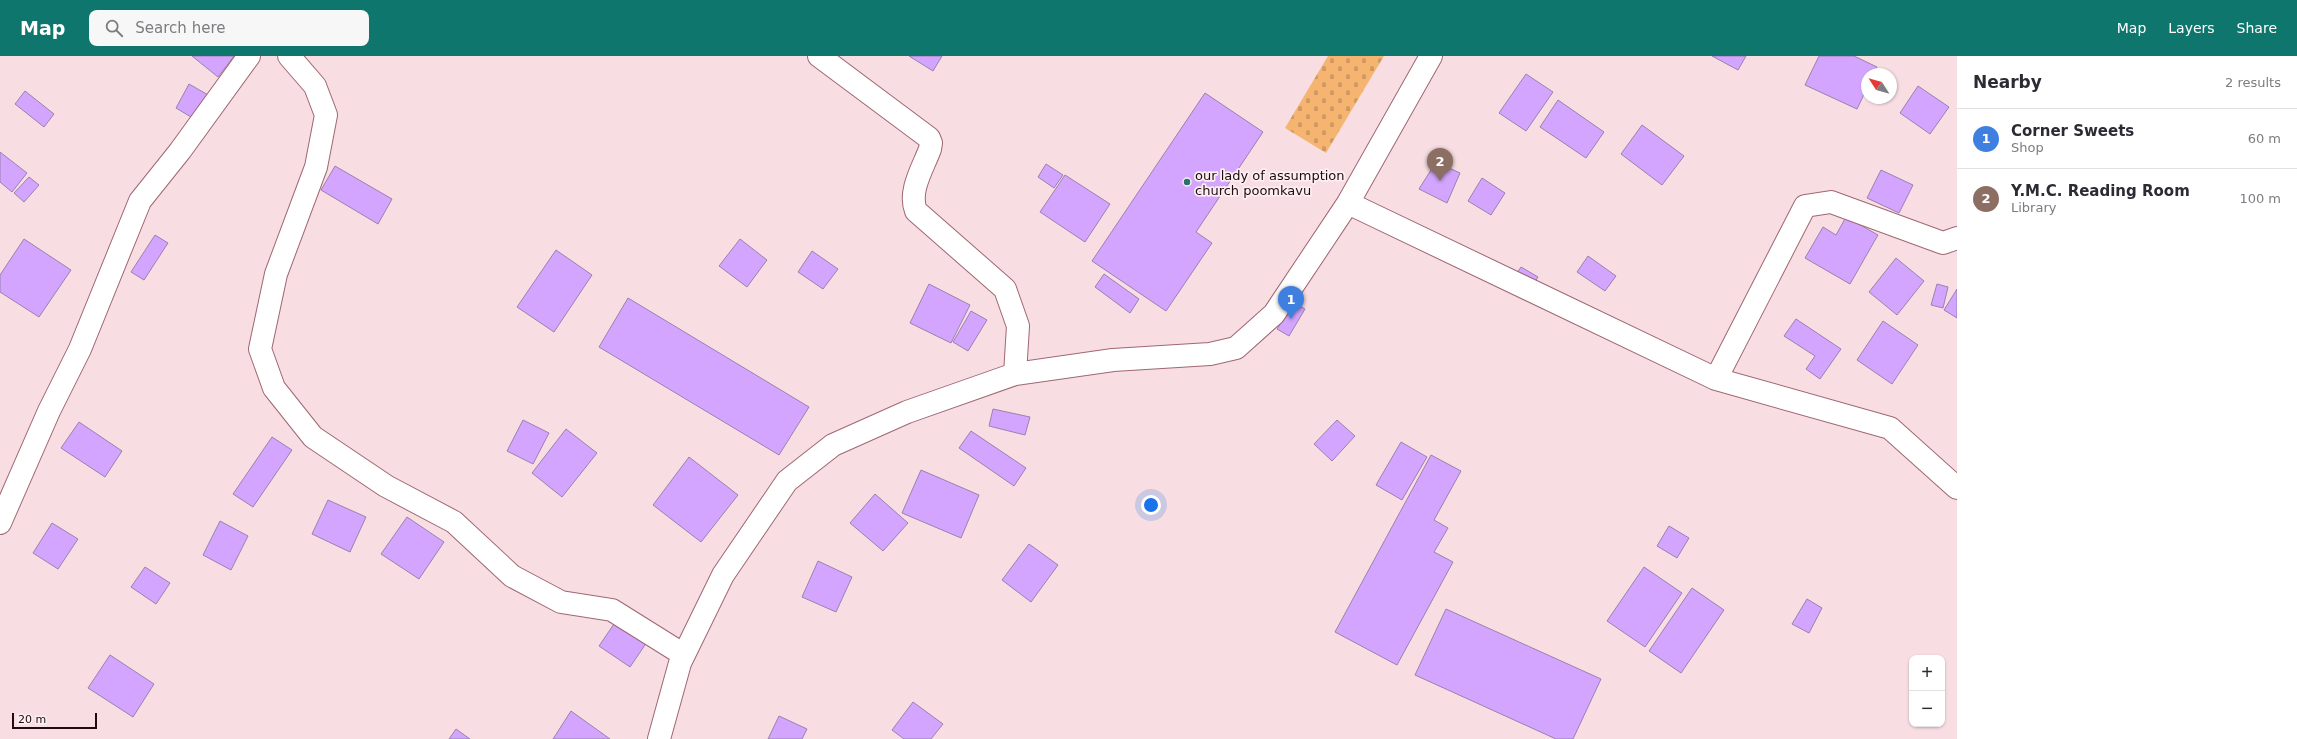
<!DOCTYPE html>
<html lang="en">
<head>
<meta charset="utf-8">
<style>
  body { margin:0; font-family:"DejaVu Sans",sans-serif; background:#f7f7f7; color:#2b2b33 }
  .controls { position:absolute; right:12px; bottom:12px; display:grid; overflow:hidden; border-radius:8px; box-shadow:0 1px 3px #0004 }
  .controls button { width:36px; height:36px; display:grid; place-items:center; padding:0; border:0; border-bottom:1px solid #e1e1e2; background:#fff; color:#2b2b33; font:20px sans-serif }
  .compass { position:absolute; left:1861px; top:12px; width:36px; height:36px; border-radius:50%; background:#fff; box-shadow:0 1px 3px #0004; rotate:306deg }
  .scale { position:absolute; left:12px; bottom:10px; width:85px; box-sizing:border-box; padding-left:4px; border:2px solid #200b10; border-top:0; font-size:11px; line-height:14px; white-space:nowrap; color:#200b10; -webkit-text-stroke:3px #fceff1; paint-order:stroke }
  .you { position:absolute; left:1151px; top:449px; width:14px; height:14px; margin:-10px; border:3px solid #fff; border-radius:50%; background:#1a73e8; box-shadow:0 0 0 6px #1a73e833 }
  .badge { display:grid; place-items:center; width:26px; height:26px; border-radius:50%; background:#0f766e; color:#fff; font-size:13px; font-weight:700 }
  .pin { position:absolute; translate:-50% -33px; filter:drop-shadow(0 1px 2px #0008) }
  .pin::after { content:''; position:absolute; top:21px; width:14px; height:12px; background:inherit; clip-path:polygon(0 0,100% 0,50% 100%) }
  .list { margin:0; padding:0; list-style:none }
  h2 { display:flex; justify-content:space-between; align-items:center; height:52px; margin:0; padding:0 16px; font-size:17px }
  h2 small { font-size:13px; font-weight:400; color:#7c7c81 }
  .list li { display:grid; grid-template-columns:26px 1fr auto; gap:12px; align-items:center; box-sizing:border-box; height:60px; padding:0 16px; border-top:1px solid #e1e1e2 }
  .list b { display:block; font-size:15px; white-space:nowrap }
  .list p { margin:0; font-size:13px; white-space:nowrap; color:#7c7c81 }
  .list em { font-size:13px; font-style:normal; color:#7c7c81 }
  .icon { flex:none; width:22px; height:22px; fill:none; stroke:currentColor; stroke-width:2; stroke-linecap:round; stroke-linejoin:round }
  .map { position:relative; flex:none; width:1957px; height:683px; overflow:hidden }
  header { display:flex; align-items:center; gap:24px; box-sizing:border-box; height:56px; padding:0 20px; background:#0f766e; color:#fff }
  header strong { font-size:19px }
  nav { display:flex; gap:22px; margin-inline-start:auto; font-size:14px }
  .search { width:280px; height:36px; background:#f7f7f7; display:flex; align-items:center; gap:10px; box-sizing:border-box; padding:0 14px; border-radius:8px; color:#7c7c81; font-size:15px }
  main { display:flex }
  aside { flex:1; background:#fff }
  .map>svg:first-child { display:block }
  .cemetery { fill:url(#cemetery-stones) }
  .building { fill:#d3a5fe; stroke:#9981b0 }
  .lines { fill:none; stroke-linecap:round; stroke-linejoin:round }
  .minor-casing { stroke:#9f6772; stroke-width:24 }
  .minor { stroke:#fff; stroke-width:22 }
  .poi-dot { fill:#29726b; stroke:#fceff1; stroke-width:1.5 }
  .labels { text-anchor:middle; stroke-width:3.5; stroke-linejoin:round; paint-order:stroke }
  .poi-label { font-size:13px; fill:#200b10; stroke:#fceff1; text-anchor:start }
</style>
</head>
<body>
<header>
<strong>Map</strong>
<div class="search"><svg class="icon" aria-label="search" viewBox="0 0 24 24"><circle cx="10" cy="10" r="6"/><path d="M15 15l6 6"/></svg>Search here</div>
<nav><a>Map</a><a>Layers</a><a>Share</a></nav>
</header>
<main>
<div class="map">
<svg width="1957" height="683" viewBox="0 0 1957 683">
  <defs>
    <pattern id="cemetery-stones" width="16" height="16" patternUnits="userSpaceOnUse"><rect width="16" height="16" fill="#f5b571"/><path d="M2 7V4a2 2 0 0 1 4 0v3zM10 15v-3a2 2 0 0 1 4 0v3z" fill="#d29a61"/></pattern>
  </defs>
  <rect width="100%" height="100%" fill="#f8dee2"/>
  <!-- cemetery -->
  <path class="cemetery" d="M 1328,0 L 1384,0 L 1326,97 L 1285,72 Z"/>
  <!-- building -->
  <path class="building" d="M 192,0 L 234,0 L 218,21 Z
    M 909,0 L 942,0 L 933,15 Z
    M 1712,0 L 1746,0 L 1738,14 Z
    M 1819,0 L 1854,0 L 1877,11 L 1873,18 L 1867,18 L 1867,32 L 1857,53 L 1805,29 Z
    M 1526,18 L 1553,36 L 1526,75 L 1499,57 Z
    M 189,28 L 210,40 L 196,64 L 176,52 Z
    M 1918,30 L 1949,51 L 1930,78 L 1900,57 Z
    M 25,35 L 54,58 L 44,71 L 15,48 Z
    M 1205,37 L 1263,76 L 1196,176 L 1212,187 L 1166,255 L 1092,205 Z
    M 1558,44 L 1604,76 L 1586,102 L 1540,71 Z
    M 1642,69 L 1684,100 L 1662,129 L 1621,98 Z
    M 0,96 L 27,117 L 12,136 L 0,126 Z
    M 1436,106 L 1460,117 L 1447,147 L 1419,133 Z
    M 1046,108 L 1063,119 L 1054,132 L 1038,121 Z
    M 335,110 L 392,143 L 378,168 L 321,134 Z
    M 1881,114 L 1913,129 L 1899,157 L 1867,142 Z
    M 1065,119 L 1110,148 L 1085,186 L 1040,156 Z
    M 29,121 L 39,129 L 24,146 L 14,137 Z
    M 1482,122 L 1505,137 L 1491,159 L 1468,145 Z
    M 1846,161 L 1878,179 L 1850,228 L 1805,202 L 1823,171 L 1836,179 Z
    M 155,179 L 168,187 L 144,224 L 131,216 Z
    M 24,183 L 71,214 L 39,261 L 0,236 L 0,219 Z
    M 740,183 L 767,204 L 747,231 L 719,210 Z
    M 556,194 L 592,219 L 554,276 L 517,251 Z
    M 812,195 L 838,213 L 823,233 L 798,216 Z
    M 1588,200 L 1616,220 L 1605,235 L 1577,216 Z
    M 1896,202 L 1924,225 L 1897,259 L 1869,236 Z
    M 1521,211 L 1538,221 L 1530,234 L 1513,223 Z
    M 1104,218 L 1139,243 L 1130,257 L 1095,231 Z
    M 929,228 L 970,249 L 951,287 L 910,267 Z
    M 1937,228 L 1948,231 L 1943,252 L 1931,249 Z
    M 1957,233 L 1957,262 L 1944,254 Z
    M 628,242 L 809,351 L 779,399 L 599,291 Z
    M 1294,247 L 1305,253 L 1289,280 L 1277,273 Z
    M 971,255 L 987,264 L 968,295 L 953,286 Z
    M 1796,263 L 1841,293 L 1820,323 L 1806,313 L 1815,300 L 1784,280 Z
    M 1883,265 L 1918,289 L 1892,328 L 1857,304 Z
    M 993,353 L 1030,361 L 1025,379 L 989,370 Z
    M 523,364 L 549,377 L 533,408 L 507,395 Z
    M 1337,364 L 1355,380 L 1332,405 L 1314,388 Z
    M 79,366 L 122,395 L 105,421 L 61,392 Z
    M 566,373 L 597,397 L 562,441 L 532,417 Z
    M 971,375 L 1026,412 L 1014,430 L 959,392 Z
    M 272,381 L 292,394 L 253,451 L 233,438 Z
    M 1401,386 L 1427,401 L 1402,444 L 1376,429 Z
    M 1431,399 L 1461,415 L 1434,464 L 1448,472 L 1434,496 L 1453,506 L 1397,609 L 1335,576 Z
    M 689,401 L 738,439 L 701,486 L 653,449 Z
    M 921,414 L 979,439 L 961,482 L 902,457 Z
    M 875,438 L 908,467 L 883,495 L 850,467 Z
    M 328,444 L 366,461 L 350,496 L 312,478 Z
    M 407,461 L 444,486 L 419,523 L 381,498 Z
    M 220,465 L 248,480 L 231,514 L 203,499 Z
    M 52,467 L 78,483 L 58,513 L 33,497 Z
    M 1669,470 L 1689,482 L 1677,502 L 1657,490 Z
    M 1029,488 L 1058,509 L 1031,546 L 1002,524 Z
    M 818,505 L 852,521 L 836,556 L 802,541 Z
    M 145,511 L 170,527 L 156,548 L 131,531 Z
    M 1644,511 L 1682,537 L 1645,591 L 1607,565 Z
    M 1692,532 L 1724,554 L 1681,617 L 1649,595 Z
    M 1807,543 L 1822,552 L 1809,577 L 1792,568 Z
    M 1446,553 L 1601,623 L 1573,683 L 1556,683 L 1415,619 Z
    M 616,565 L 647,586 L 630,611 L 599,590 Z
    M 110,599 L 154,628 L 133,661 L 88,632 Z
    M 913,646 L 943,668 L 931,683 L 904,683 L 892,674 Z
    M 571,655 L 610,683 L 553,683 Z
    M 779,660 L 807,673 L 802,683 L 768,683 Z
    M 456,673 L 470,683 L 449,683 Z"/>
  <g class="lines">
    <!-- minor casing -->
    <g class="minor-casing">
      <path id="minor" d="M 289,0 L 315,30 L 326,59 L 316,111 L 276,218 L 260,293 L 274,332 L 313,381 L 386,430 L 454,466 L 512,520 L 561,546 L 612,554 L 684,599
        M 819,0 L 929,82 L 931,87 L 930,93 C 923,112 908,135 916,155 L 1005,233 L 1018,270 L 1015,318
        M 1348,147 L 1716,323 L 1890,372 L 1957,432
        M 1716,323 L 1805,150 L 1831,146 L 1943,187 L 1957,182
        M 0,467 L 49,355 L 80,293 L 140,145 L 180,95 L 249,0
        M 659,683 L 680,607 L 723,519 L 787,425 L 833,389 L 907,356 L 1015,318 L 1113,304 L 1210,298 L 1236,292 L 1274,258 L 1348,147 L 1431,0"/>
    </g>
    <!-- minor -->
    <use href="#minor" class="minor"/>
  </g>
  <!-- markers -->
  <circle class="poi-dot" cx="1187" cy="126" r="4"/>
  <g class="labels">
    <!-- poi labels -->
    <g class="poi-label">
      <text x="1195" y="124">our lady of assumption<tspan x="1195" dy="15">church poomkavu</tspan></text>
    </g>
  </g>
</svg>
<div class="controls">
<button>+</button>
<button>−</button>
</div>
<svg class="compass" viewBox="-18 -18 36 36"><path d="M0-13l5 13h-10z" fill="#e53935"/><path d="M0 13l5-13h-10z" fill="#7c7c81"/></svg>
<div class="scale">20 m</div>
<div class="you"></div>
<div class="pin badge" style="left:1291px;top:263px;background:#3f7fe0">1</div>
<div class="pin badge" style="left:1440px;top:125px;background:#8d6e63">2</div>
</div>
<aside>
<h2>Nearby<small>2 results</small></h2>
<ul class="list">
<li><span class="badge" style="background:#3f7fe0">1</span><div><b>Corner Sweets</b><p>Shop</p></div><em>60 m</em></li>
<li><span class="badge" style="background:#8d6e63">2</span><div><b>Y.M.C. Reading Room</b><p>Library</p></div><em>100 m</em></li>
</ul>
</aside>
</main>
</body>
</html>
